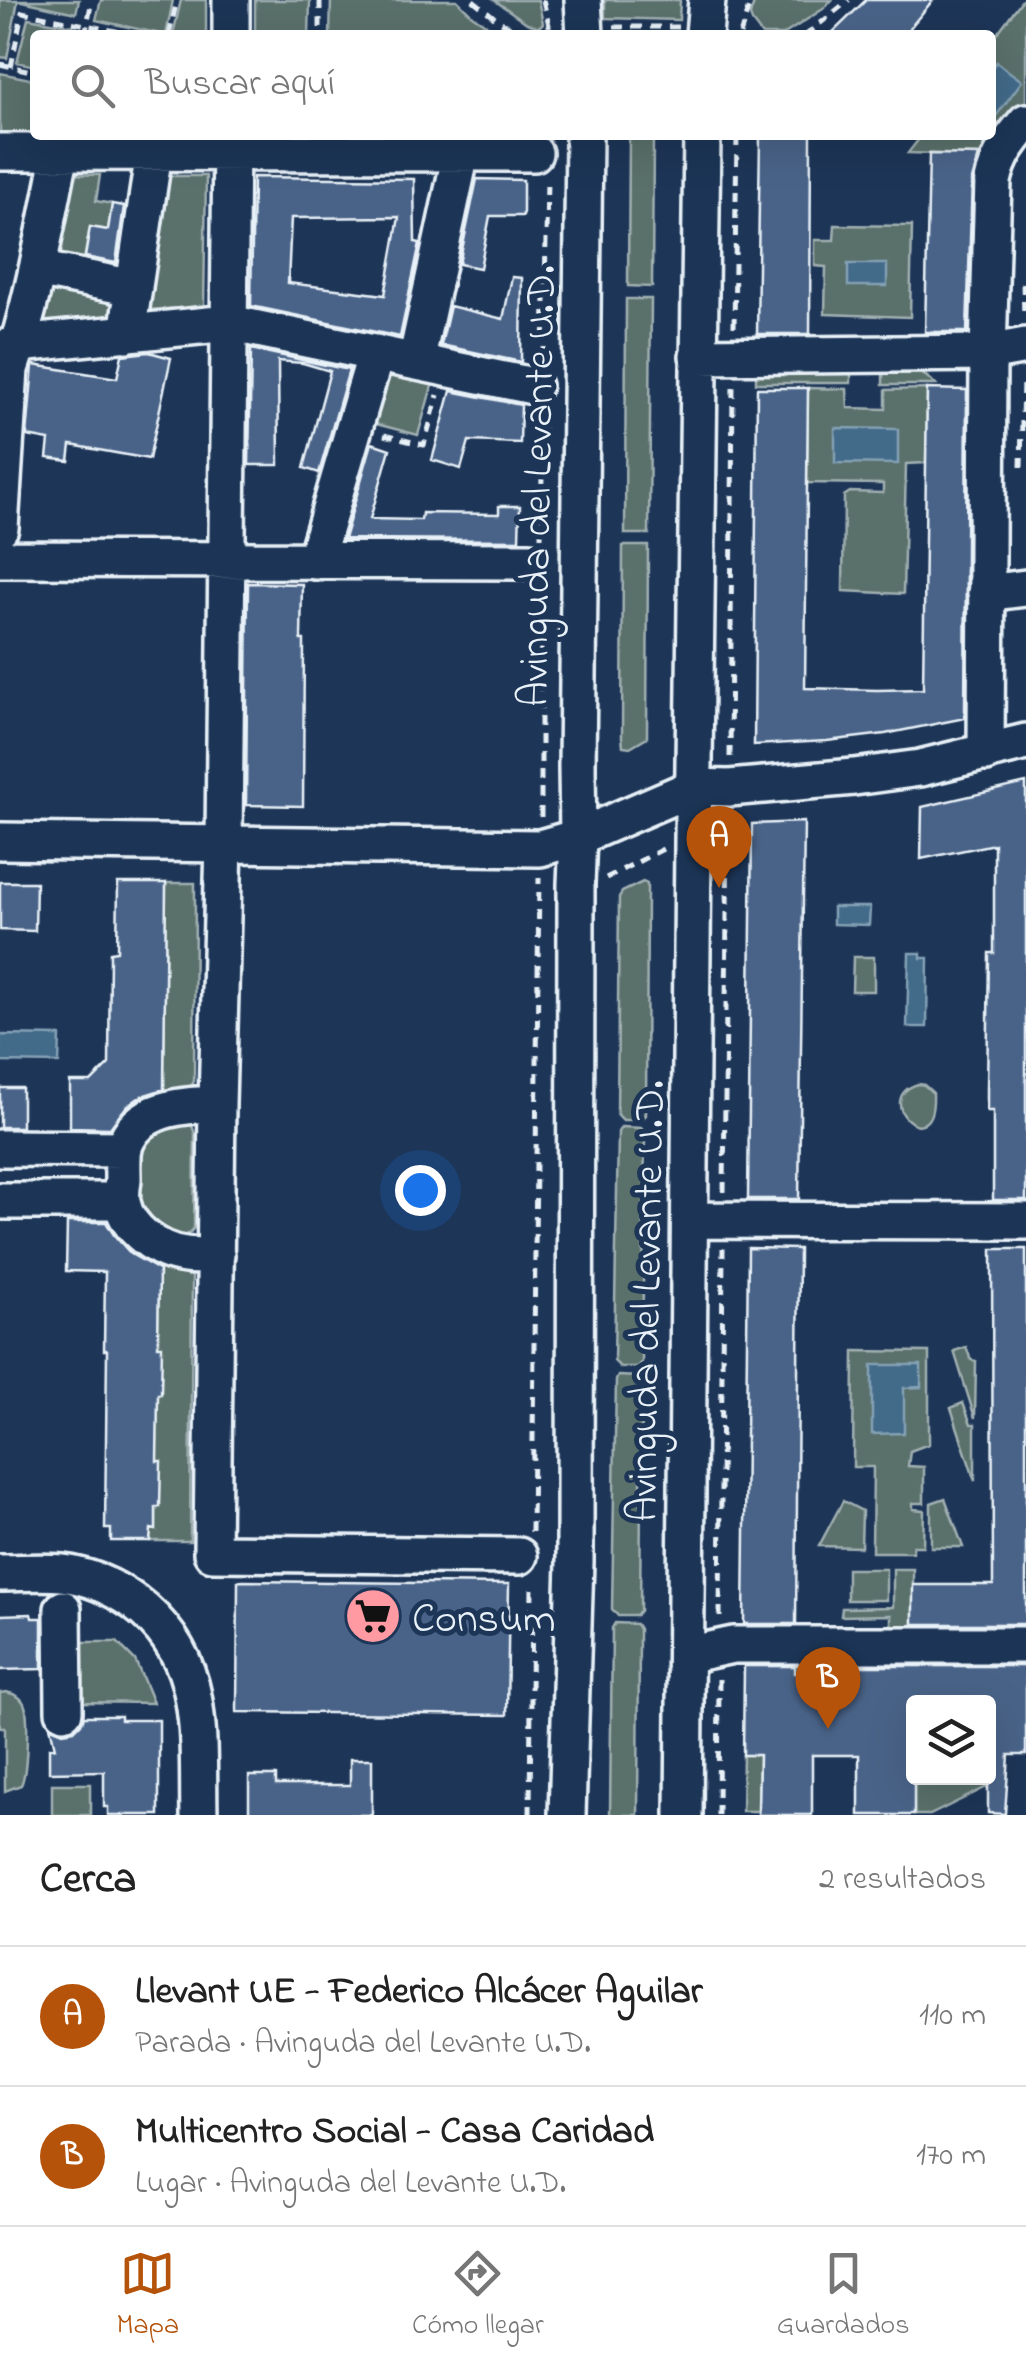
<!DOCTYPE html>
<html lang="es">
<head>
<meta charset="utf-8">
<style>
  body { margin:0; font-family:"Indie Flower",sans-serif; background:#f6f6f6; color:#222 }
  .controls { position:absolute; right:30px; bottom:30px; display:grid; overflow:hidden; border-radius:10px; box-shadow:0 10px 40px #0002 }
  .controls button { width:90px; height:90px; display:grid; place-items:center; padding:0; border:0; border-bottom:2px solid #e0e0e0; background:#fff; color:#222; font:50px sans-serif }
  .you { position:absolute; left:420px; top:1190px; width:35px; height:35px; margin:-25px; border:8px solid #fff; border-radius:50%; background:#1a73e8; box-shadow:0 0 0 15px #1a73e833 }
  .badge { display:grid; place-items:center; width:65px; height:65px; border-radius:50%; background:#b45309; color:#fff; font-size:32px; font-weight:700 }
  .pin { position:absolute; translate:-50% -82px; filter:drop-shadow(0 2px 5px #0008) }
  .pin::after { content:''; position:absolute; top:52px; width:35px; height:30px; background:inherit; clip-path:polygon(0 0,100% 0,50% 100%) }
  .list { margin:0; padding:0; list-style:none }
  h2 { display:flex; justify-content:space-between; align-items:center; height:130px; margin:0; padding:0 40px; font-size:42px }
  h2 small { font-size:32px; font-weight:400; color:#767676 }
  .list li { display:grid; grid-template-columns:65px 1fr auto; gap:30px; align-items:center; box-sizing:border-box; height:140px; padding:0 40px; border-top:2px solid #e0e0e0 }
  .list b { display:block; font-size:38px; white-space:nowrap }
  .list p { margin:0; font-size:32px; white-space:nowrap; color:#767676 }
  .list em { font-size:32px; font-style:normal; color:#767676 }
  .icon { flex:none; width:55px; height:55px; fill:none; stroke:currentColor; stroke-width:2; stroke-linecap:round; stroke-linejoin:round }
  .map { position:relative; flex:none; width:1026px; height:1815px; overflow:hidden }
  .search { position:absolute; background:#fff; box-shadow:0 10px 40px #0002; left:30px; right:30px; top:30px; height:110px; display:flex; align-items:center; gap:25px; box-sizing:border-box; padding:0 35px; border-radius:10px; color:#767676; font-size:38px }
  .sheet { height:410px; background:#fff }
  nav { display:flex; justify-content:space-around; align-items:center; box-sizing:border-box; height:140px; border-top:2px solid #e0e0e0; background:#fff; font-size:28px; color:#767676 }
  nav a { display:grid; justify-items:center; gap:5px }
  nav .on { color:#b45309 }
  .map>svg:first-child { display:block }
  .green { fill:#5a706b; stroke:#a1b0b2; stroke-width:2.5 }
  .water { fill:#426b89; stroke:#84a1b5; stroke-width:2.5 }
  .building { fill:#4a6388; stroke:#e8f1f8; stroke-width:2.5; fill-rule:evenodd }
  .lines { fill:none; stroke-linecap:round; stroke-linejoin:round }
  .minor-casing { stroke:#e8f1f8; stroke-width:42 }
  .path { stroke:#e8f1f8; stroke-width:5; stroke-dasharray:10 8; stroke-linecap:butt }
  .minor { stroke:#1d3557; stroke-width:35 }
  .labels { text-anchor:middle; stroke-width:10; stroke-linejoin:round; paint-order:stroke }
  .street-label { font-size:42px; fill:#e8f1f8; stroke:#1d3557 }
  .poi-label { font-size:42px; fill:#e8f1f8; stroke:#1d3557; text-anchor:start }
</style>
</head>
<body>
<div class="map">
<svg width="1026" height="1815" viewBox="0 0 1026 1815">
  <rect width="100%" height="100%" fill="#1d3557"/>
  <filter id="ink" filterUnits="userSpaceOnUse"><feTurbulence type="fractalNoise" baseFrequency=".01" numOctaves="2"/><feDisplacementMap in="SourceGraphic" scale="20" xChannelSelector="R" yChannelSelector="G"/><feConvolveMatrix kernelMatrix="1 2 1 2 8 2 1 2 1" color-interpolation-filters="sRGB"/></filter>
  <g filter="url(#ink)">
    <!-- green -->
    <path class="green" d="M 0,0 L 79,0 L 76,13 L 18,0 L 7,58 L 0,57 Z
      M 101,0 L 173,0 L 166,35 L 96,20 Z
      M 181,0 L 206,0 L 206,35 L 173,35 Z
      M 255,0 L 310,0 L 309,35 L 255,35 Z
      M 331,0 L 457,0 L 472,15 L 502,35 L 330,35 Z
      M 494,0 L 538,0 L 543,23 L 539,27 L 527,23 Z
      M 605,0 L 680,0 L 679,20 L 605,18 Z
      M 755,0 L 832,0 L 823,9 L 783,35 L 762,35 L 752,22 L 750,15 Z
      M 1022,0 L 1026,0 L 1026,104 L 980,155 L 908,153 L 922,135 L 991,135 L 991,42 Z
      M 28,18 L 73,26 L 71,35 L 35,35 L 35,66 L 17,62 Z
      M 0,73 L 35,80 L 35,135 L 0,135 Z
      M 629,135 L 653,135 L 652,287 L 628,286 Z
      M 64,174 L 100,175 L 96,201 L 112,204 L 108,230 L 90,227 L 83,265 L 47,260 Z
      M 159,176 L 206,176 L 204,307 L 143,310 Z
      M 835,225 L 912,226 L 910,317 L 825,314 L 826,267 L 815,266 L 815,240 L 834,240 Z
      M 43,280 L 115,294 L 120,320 L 36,334 Z
      M 626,299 L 651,299 L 649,534 L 625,534 Z
      M 381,366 L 434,379 L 418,435 L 365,421 Z
      M 756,366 L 851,366 L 851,383 L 756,383 Z
      M 883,366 C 904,368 921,368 936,385 L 883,385 Z
      M 808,388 L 847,389 L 848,408 L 886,409 L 886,390 L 927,389 L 926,463 L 906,464 L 903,594 L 843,591 L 844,496 L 850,492 L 883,493 L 883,484 L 807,483 Z
      M 623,546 L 648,546 L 647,737 L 630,747 L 623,746 L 622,737 Z
      M 643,882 L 647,884 L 646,1115 L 641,1120 L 623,1120 L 617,1114 L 619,897 L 622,892 Z
      M 166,883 L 195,883 L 194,1081 L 190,1089 L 164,1097 Z
      M 853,957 L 874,957 L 874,991 L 852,991 Z
      M 918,1084 L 924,1085 L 933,1093 C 936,1162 869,1099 918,1084 Z
      M 182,1119 L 191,1123 L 195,1134 L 194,1228 C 176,1252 150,1226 139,1207 C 127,1187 138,1140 159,1127 C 165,1123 175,1122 182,1119 Z
      M 621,1127 L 642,1128 L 645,1133 L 642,1362 L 638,1367 L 620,1367 L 614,1361 L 618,1132 Z
      M 159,1261 L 189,1271 L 192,1277 L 190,1541 L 150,1541 L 151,1529 L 156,1529 Z
      M 966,1347 L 971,1360 L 976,1361 L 975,1418 L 954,1351 Z
      M 854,1351 L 929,1352 L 929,1444 L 910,1451 L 908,1466 L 924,1467 L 924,1503 L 913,1503 L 913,1509 L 924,1510 L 923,1546 L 913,1546 L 913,1552 L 872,1552 L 873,1467 L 853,1467 Z
      M 618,1376 L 639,1377 L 642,1381 L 640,1611 L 636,1616 L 618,1616 L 612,1609 L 616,1380 Z
      M 963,1403 L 971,1424 L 975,1424 L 975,1481 L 951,1408 Z
      M 945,1498 L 963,1547 L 931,1547 L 931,1503 Z
      M 843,1501 L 862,1511 L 861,1547 L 819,1546 Z
      M 847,1569 L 886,1569 L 886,1600 L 847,1600 Z
      M 893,1569 L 913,1569 L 913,1634 L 891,1634 L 891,1615 L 841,1616 L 842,1608 L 893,1607 Z
      M 615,1623 L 636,1624 L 639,1629 L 638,1815 L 610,1815 L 612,1628 Z
      M 74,1642 L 117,1642 L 135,1660 L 153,1703 L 75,1702 Z
      M 744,1658 L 859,1659 L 859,1673 L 744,1673 Z
      M 6,1692 C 15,1694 22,1697 25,1706 C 29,1718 27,1774 21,1785 L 5,1791 L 5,1727 L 0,1727 L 0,1693 Z
      M 743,1755 L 759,1755 L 758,1811 L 742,1811 Z
      M 1007,1777 L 930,1815 L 914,1815 L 914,1784 L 962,1783 L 962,1778 Z
      M 52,1784 L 90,1784 L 90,1815 L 52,1815 Z"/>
    <!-- water -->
    <path class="water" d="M 996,62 L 1022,81 L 991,123 L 991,69 Z
      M 848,264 L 887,264 L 887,286 L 848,286 Z
      M 835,428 L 898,429 L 898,464 L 835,463 Z
      M 833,907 L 870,907 L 869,925 L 833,924 Z
      M 909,953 L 921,953 L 921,958 L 928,958 L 927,1027 L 907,1027 Z
      M 0,1035 L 60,1036 L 59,1063 L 0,1062 Z
      M 872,1365 L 921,1365 L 921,1387 L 904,1388 L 904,1433 L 872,1434 Z"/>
    <!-- building -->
    <path class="building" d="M 866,0 L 933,0 L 904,35 L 830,35 Z
      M 760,135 L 811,135 L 810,334 L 757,334 Z
      M 929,154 L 979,155 L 972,180 L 967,332 L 925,332 Z
      M 253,177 L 414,179 L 415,242 L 420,243 L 400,337 L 251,306 ZM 399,217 L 385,295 L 288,283 L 291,218 Z
      M 477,179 L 523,180 L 523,216 L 490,216 L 480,268 L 459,264 Z
      M 112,204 L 124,206 L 116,263 L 85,257 L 90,227 L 108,230 Z
      M 512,277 L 522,278 L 521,362 L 441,345 L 450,306 L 503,319 Z
      M 251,349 L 349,370 L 319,473 L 304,468 L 330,371 L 303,363 L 278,361 L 279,465 L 249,465 Z
      M 149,352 L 171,358 L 149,459 L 71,445 L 69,461 L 47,458 L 49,440 L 27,436 L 33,365 L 117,378 L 122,355 Z
      M 757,388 L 808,388 L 805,688 L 877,690 L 923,689 L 927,389 L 967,390 L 965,718 L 885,734 L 827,741 L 754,745 Z
      M 451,391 L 521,405 L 520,443 L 469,441 L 461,469 L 432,460 Z
      M 372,443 L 390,449 L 370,519 L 421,520 L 422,513 L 499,514 L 499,506 L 520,506 L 519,540 L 344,539 Z
      M 248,583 L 302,584 L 301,640 L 304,640 L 303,806 L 246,805 Z
      M 1026,783 L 1026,1200 L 993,1200 L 993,1111 L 987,1111 L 987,1090 L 989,953 L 994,953 L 994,844 L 921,859 L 922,807 Z
      M 804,822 L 799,1199 L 748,1199 L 752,824 Z
      M 0,882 L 36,882 L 35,931 L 0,930 Z
      M 118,883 L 166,883 L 164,1089 L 142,1096 L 127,1106 L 110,1128 L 70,1127 L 70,1082 L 91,1082 L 109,1064 L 110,952 L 117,951 Z
      M 0,1088 L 22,1088 L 22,1127 L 0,1127 Z
      M 67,1222 L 106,1222 L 114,1235 L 131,1254 L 159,1270 L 158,1346 L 162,1346 L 161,1394 L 158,1394 L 157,1461 L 161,1461 L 160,1507 L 156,1507 L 156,1530 L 151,1529 L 150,1541 L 111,1541 L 111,1529 L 105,1529 L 107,1350 L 104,1350 L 105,1272 L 66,1271 Z
      M 748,1248 L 799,1249 L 796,1624 L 744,1624 Z
      M 992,1249 L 1026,1249 L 1026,1624 L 913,1624 L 913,1585 L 993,1585 Z
      M 238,1581 L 509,1584 L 507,1715 L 237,1712 Z
      M 31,1614 L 32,1618 L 42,1618 L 42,1669 L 0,1670 L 0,1615 Z
      M 744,1666 L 795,1666 L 795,1673 L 859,1673 L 859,1666 L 1026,1666 L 1026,1755 L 1009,1755 L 1005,1814 L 988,1813 L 988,1702 L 914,1702 L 914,1815 L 859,1815 L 859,1755 L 812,1755 L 812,1815 L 758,1815 L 759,1755 L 743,1755 Z
      M 84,1716 L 121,1716 L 121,1720 L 159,1720 L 159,1815 L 108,1815 L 108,1807 L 104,1807 L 104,1771 L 49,1772 L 49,1748 L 55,1748 L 50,1726 L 63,1732 L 74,1730 L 82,1722 Z
      M 350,1759 L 372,1759 L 372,1815 L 249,1815 L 249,1776 L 276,1776 L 276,1785 L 350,1785 Z"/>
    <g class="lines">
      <!-- minor casing -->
      <g class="minor-casing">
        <path id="minor" d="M 231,0 L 231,35
          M 583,0 L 585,35
          M 704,35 L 707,0
          M 231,135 L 224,843 L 217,1104 L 212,1553 L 519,1556
          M 0,152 L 534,153
          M 37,269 L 134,288
          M 127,334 L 154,152
          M 0,349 L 19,344 L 229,323 L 533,386
          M 698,356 L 988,353 L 1026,346
          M 416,362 L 461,153
          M 0,528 L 10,369 C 34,299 46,224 61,152
          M 0,559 L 530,561
          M 315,561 L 376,353
          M 986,593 L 1026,588
          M 986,753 L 988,353 L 993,181 C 998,156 1010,141 1026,122
          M 0,841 L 540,848 L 578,837 L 694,787 L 729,788 L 854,777 L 920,768 L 1026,742
          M 0,1148 L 124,1149
          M 0,1201 L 122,1201
          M 690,1220 L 1026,1221
          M 216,1255 C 206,1255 195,1257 185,1255 C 159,1252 127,1230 122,1202 C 121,1195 122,1186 123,1179 C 123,1169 122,1157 124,1147 C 137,1107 183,1105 217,1104
          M 0,1573 C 20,1573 42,1571 62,1573 C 88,1576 113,1587 134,1602 C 208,1657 197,1733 199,1815
          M 63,1609 L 64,1711
          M 686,1655 L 733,1645 L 1026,1645
          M 567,1815 L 575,1562 L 576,884 L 578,837 L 577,767 L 584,135
          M 684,1815 L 693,842 L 702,135"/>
      </g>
      <!-- path -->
      <path class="path" d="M 320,0 L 320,35
        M 473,0 L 499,21 L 525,35
        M 543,0 L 549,25 L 549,35
        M 614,27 L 678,27
        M 85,35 L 92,0
        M 169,35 L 177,0
        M 740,35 L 751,0
        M 806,35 L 849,0
        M 0,64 L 35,72
        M 11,67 L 22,12 L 135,35
        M 1023,283 L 1024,317
        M 734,327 L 737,135
        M 544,357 L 547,178
        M 384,435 L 424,445 L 438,395
        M 1021,467 L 1023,378
        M 541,537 L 543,413
        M 730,757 L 733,383
        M 541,817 L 541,588
        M 606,878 L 663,849
        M 724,1192 L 728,818
        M 532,1532 L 539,878
        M 720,1617 L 723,1248
        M 530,1815 L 532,1583
        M 718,1815 L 719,1678"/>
      <!-- minor -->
      <use href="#minor" class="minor"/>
    </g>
  </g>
  <!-- icons -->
  <defs>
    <g id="supermarket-disc" transform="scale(2.875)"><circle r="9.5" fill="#ff9aa2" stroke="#1d3557"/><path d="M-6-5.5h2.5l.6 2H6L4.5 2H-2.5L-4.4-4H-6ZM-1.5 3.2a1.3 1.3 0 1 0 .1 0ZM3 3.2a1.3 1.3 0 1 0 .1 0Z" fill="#111"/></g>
  </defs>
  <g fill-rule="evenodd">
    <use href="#supermarket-disc" x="373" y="1616"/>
  </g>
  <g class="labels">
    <!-- street labels -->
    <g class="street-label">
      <text transform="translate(535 486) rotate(-89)" y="15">Avinguda del Levante U.D.</text>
      <text transform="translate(644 1301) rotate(-89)" y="15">Avinguda del Levante U.D.</text>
    </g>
    <!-- poi labels -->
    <g class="poi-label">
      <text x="412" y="1631">Consum</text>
    </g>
  </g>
</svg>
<div class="controls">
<button><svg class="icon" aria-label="layers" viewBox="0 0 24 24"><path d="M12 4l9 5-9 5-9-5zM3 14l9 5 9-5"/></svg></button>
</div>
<div class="you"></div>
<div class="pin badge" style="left:719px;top:888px">A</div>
<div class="pin badge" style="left:828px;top:1729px">B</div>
<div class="search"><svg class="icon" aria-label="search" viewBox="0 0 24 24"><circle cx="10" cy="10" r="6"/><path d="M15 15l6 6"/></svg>Buscar aquí</div>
</div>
<section class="sheet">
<h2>Cerca<small>2 resultados</small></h2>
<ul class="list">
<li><span class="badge">A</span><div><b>Llevant UE - Federico Alcácer Aguilar</b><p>Parada · Avinguda del Levante U.D.</p></div><em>110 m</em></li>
<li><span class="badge">B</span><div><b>Multicentro Social - Casa Caridad</b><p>Lugar · Avinguda del Levante U.D.</p></div><em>170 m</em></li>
</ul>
</section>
<nav>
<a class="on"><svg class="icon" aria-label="map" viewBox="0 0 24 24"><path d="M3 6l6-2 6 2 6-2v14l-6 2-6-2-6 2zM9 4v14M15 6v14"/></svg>Mapa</a>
<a><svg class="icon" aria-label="directions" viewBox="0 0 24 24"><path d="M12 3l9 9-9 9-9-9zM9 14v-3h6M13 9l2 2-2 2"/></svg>Cómo llegar</a>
<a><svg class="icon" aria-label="saved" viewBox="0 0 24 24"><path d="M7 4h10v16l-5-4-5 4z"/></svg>Guardados</a>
</nav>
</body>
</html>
